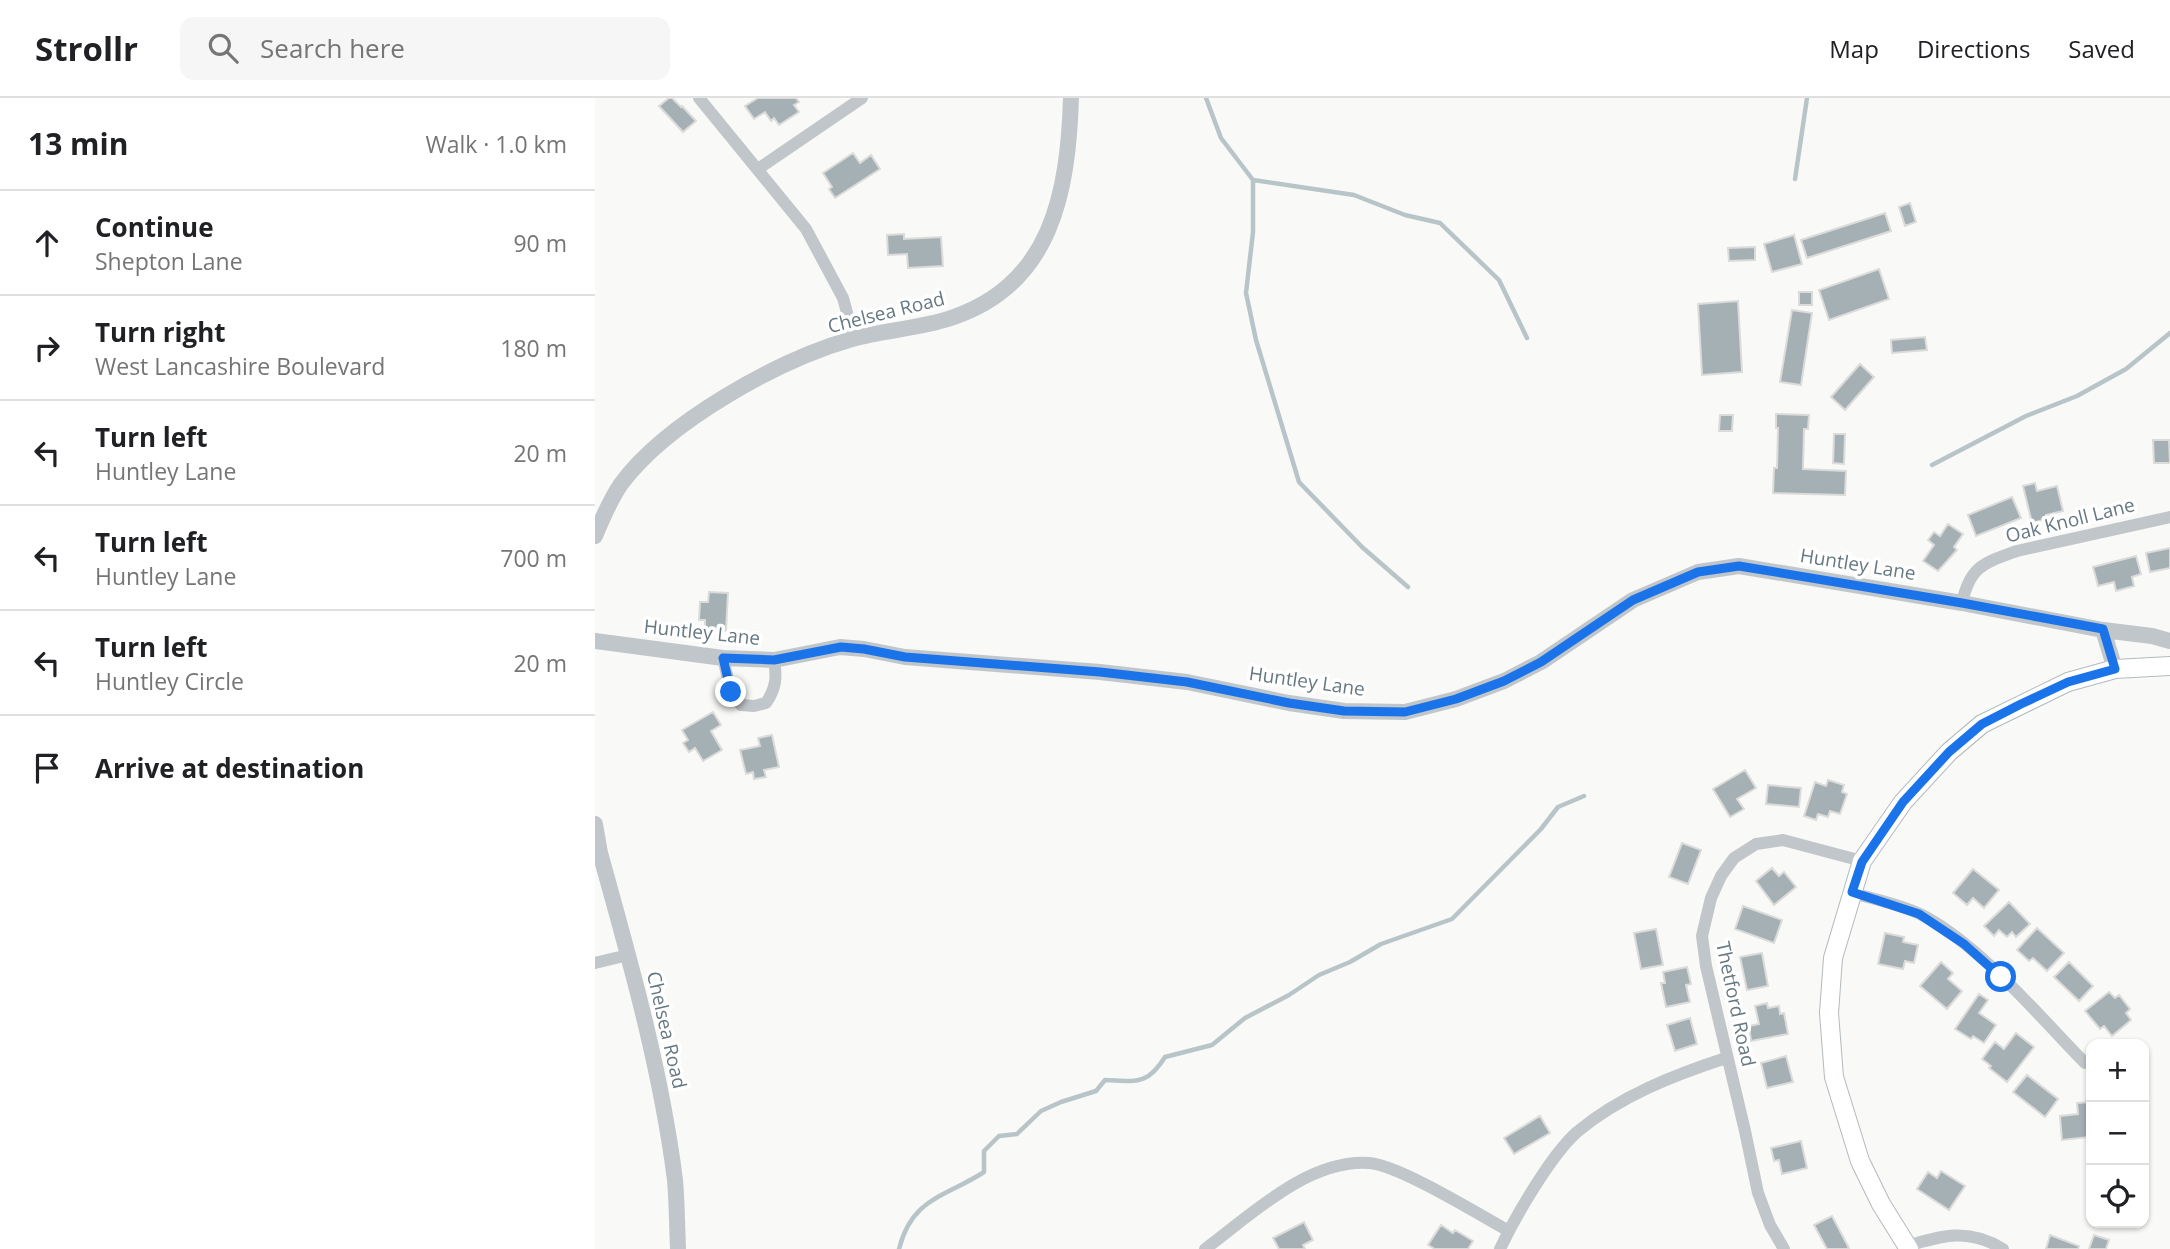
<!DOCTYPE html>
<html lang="en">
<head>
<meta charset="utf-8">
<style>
  body { margin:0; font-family:"Open Sans",sans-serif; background:#f6f6f6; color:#202124 }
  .controls { position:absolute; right:21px; bottom:21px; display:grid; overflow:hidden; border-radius:14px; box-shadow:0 2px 5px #0004 }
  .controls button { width:63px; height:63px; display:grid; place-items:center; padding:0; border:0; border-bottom:2px solid #e0e0e0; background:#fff; color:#202124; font:35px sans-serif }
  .stop { position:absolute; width:21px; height:21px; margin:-16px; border:5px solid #1a73e8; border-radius:50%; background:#fff }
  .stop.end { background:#1a73e8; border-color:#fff; box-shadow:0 2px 7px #0008 }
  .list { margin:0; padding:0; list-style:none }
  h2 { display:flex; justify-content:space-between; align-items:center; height:91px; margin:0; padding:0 28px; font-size:30px }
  h2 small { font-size:23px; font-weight:400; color:#757577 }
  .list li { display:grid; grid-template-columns:46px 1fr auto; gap:21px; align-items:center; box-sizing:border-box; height:105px; padding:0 28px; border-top:2px solid #e0e0e0 }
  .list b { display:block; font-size:26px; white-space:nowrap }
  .list p { margin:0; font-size:23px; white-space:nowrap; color:#757577 }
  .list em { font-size:23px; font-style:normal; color:#757577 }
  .icon { flex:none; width:38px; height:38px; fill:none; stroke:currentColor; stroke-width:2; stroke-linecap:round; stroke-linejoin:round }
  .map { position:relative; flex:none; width:1575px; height:1151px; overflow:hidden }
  header { display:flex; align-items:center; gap:42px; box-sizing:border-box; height:98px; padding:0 35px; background:#fff; border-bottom:2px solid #e0e0e0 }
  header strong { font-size:33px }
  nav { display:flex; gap:38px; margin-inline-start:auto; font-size:24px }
  .search { width:490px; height:63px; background:#f6f6f6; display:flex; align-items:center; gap:18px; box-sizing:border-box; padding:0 24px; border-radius:14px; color:#757577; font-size:26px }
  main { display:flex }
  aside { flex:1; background:#fff }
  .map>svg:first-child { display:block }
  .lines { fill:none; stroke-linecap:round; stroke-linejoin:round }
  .stream { stroke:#b8c5c8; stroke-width:4.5 }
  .building { fill:#a5b0b4; stroke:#dbdbda; stroke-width:2 }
  .secondary-casing { stroke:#b3babd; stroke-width:20 }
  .minor { stroke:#c0c6c9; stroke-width:12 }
  .tertiary { stroke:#c0c6c9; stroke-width:16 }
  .secondary { stroke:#fff; stroke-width:18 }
  .route { stroke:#1a73e8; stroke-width:9 }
  .labels { text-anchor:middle; stroke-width:7; stroke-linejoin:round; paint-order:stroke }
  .street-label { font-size:19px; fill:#667881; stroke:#fff }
</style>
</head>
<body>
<header>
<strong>Strollr</strong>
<div class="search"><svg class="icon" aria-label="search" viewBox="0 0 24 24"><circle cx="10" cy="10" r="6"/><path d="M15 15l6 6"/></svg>Search here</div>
<nav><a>Map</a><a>Directions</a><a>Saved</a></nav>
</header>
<main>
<aside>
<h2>13 min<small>Walk · 1.0 km</small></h2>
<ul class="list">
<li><svg class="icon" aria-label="ahead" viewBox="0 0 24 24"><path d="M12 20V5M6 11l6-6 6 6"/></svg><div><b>Continue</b><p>Shepton Lane</p></div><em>90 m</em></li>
<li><svg class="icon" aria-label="right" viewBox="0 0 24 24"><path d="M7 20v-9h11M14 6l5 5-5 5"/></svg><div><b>Turn right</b><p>West Lancashire Boulevard</p></div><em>180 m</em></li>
<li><svg class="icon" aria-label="left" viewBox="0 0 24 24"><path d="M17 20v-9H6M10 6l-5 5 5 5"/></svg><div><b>Turn left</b><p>Huntley Lane</p></div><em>20 m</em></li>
<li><svg class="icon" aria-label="left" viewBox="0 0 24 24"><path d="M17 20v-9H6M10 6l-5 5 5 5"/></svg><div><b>Turn left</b><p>Huntley Lane</p></div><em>700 m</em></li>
<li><svg class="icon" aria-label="left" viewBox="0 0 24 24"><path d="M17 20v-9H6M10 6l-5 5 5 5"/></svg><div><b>Turn left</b><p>Huntley Circle</p></div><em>20 m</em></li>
<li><svg class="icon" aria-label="arrive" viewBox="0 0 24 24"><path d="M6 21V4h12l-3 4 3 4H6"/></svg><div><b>Arrive at destination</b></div></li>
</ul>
</aside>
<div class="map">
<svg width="1575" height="1151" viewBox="0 0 1575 1151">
  <rect width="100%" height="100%" fill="#f9f9f7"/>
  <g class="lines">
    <!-- stream -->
    <path class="stream" d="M 611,0 L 626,40 L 658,82 L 658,134 L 651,195 L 661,242 L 704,384 L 767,449 L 813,489
      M 1200,81 L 1212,0
      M 658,82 L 759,97 L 810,117 L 845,125 L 904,182 L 932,240
      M 1337,367 L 1431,318 L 1482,298 L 1531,271 L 1575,235
      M 304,1151 C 317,1099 351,1099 389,1074 L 389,1053 L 404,1038 L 422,1036 L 446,1013 L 466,1004 L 501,993 L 510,982 C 541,983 552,988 570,959 L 617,947 L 650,920 L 694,897 L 724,877 L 755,864 L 786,846 L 857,821 L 946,731 L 963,709 L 989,698"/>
  </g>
  <!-- building -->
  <path class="building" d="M 74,0 L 77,0 L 86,9 L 87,8 L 101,23 L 88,34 L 64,8 Z
    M 163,0 L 201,0 L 204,4 L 199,7 L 204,14 L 184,27 L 179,20 L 176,23 L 170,14 L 159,21 L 150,8 Z
    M 258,55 L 265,65 L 276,57 L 285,71 L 240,100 L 234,91 L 237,89 L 228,75 Z
    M 1315,105 L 1321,124 L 1310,128 L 1304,109 Z
    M 1290,115 L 1296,133 L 1212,160 L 1206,142 Z
    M 309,136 L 309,141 L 346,139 L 348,168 L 313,170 L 312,156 L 293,157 L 292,137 Z
    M 1199,137 L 1207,166 L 1177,174 L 1169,146 Z
    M 1160,149 L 1160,162 L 1134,163 L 1133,150 Z
    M 1284,171 L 1294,201 L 1234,222 L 1224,192 Z
    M 1204,194 L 1217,194 L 1217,207 L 1204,207 Z
    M 1143,203 L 1147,274 L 1107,277 L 1103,206 Z
    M 1197,212 L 1217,215 L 1206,287 L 1185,284 Z
    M 1330,239 L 1332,252 L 1297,255 L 1296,242 Z
    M 1265,266 L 1279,279 L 1250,312 L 1236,299 Z
    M 1181,316 L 1214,317 L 1213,331 L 1209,331 L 1208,371 L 1251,373 L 1250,397 L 1178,395 L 1179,370 L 1182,370 L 1183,330 L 1181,330 Z
    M 1125,317 L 1138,317 L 1137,333 L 1124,333 Z
    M 1239,336 L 1250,336 L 1249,366 L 1238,365 Z
    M 1558,342 L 1574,342 L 1575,365 L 1559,365 Z
    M 1440,385 L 1442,393 L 1462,388 L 1468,413 L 1451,417 L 1452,421 L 1437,425 L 1428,388 Z
    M 1417,399 L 1426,420 L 1381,438 L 1373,417 Z
    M 1353,426 L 1368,436 L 1359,449 L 1362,452 L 1343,473 L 1328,463 L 1339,447 L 1333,442 L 1339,434 L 1345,438 Z
    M 1575,450 L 1575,470 L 1555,474 L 1551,455 Z
    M 1541,458 L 1546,476 L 1537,479 L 1539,488 L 1521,493 L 1519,484 L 1503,488 L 1498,469 Z
    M 114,494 L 133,495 L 131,533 L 110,532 L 110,522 L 104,522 L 105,504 L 113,504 Z
    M 118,614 L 126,627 L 116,633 L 127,652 L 108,663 L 100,650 L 94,654 L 88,645 L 93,642 L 87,632 Z
    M 177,637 L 184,669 L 169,672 L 171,679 L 159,681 L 158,674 L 151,676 L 145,652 L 165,648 L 163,640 Z
    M 1150,672 L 1161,690 L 1142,701 L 1149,711 L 1135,719 L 1118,691 Z
    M 1233,682 L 1249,687 L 1247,694 L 1252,696 L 1245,716 L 1235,713 L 1233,719 L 1223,716 L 1221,722 L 1209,718 L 1220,684 L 1231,688 Z
    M 1173,687 L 1206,690 L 1204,709 L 1171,706 Z
    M 1087,745 L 1106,752 L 1093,786 L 1074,779 Z
    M 1177,770 L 1184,778 L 1189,774 L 1201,789 L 1179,807 L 1161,783 Z
    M 1378,771 L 1404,792 L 1389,810 L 1378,800 L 1372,807 L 1358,795 Z
    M 1414,804 L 1435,826 L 1421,839 L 1417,834 L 1412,839 L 1404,832 L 1399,838 L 1389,828 Z
    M 1148,808 L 1187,822 L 1179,845 L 1140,831 Z
    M 1442,830 L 1469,855 L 1452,873 L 1438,860 L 1434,863 L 1422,852 Z
    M 1061,831 L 1068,867 L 1046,871 L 1039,835 Z
    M 1290,835 L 1309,839 L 1308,844 L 1323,847 L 1319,865 L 1310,863 L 1308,871 L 1283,866 Z
    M 1167,855 L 1173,888 L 1152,892 L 1145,859 Z
    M 1346,864 L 1358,875 L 1353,881 L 1367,893 L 1352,911 L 1325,888 Z
    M 1474,864 L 1498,888 L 1484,903 L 1459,879 Z
    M 1092,869 L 1096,886 L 1091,887 L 1095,904 L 1071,909 L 1066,885 L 1070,885 L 1068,874 Z
    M 1514,894 L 1520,900 L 1524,897 L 1535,911 L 1531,915 L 1536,922 L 1517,938 L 1509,928 L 1505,931 L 1490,913 Z
    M 1384,896 L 1393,902 L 1384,915 L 1401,927 L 1389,945 L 1378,938 L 1376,941 L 1360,931 Z
    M 1172,905 L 1173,910 L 1184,908 L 1185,916 L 1189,915 L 1193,936 L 1156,943 L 1154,928 L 1164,926 L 1160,908 Z
    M 1095,920 L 1102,946 L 1080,953 L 1072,927 Z
    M 1421,935 L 1439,949 L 1412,984 L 1394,970 L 1396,968 L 1387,961 L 1400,944 L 1409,951 Z
    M 1191,958 L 1198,984 L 1172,990 L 1166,965 Z
    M 1432,977 L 1463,1001 L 1450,1019 L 1418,994 Z
    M 1496,1004 L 1496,1046 L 1494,1047 L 1493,1039 L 1467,1042 L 1465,1018 L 1483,1016 L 1482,1005 Z
    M 945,1018 L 955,1035 L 919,1056 L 909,1040 Z
    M 1206,1043 L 1212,1070 L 1187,1076 L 1184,1062 L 1179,1063 L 1176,1050 Z
    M 1346,1073 L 1370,1088 L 1354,1112 L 1322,1091 L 1333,1074 L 1342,1080 Z
    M 1237,1118 L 1254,1150 L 1251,1151 L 1232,1151 L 1219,1127 Z
    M 709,1124 L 718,1142 L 708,1147 L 710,1151 L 684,1151 L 678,1140 Z
    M 846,1127 L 858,1135 L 860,1132 L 878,1143 L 873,1151 L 840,1151 L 833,1147 Z
    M 1455,1137 L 1484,1148 L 1483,1151 L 1451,1151 Z
    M 1499,1137 L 1514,1142 L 1511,1151 L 1494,1151 Z"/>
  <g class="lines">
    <!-- secondary casing -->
    <g class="secondary-casing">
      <path id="secondary" d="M 1314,1151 L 1286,1106 L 1265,1063 L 1239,979 L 1234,915 L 1238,860 L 1267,763 L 1308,704 L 1354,654 L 1387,626 L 1473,584 L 1520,571 L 1575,568"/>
    </g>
    <!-- minor -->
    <path class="minor" d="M 104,0 L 211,131 L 248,200 L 259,240
      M 163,71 L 267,0
      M 1367,505 C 1375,468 1389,465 1422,453 L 1575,419
      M 128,560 L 136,594 L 146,607 L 159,608 L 171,605 C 181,590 182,580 179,562
      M 1257,795 C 1279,801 1304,806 1325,816 C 1382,844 1445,919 1490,965
      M 0,865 L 33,857
      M 1312,1148 C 1349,1137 1374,1130 1408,1151
      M 610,1151 C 656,1117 713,1061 774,1065 C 804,1067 883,1116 914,1133
      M 905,1151 C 920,1119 956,1057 982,1034 C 1025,998 1079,977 1131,960
      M 1189,1151 L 1175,1127 L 1163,1095 L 1150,1033 L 1111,868 L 1107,838 L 1116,800 L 1126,778 L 1139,760 L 1161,746 L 1188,742 L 1267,763"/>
    <!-- tertiary -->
    <path class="tertiary" d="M 0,438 C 7,421 15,402 26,386 C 72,324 183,262 257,241 C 289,232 323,231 356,220 C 457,187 473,94 476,0
      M 1508,532 L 1557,538 L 1575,543
      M 0,543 L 128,560 L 179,562 L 245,549 L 269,551 L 310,559 L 505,574 L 592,584 L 694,605 L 749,613 L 810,614 L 861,601 L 909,583 L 946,564 L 1038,502 L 1103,474 L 1144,468 L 1367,505 L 1508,532 L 1520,571
      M 0,726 L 5,755 C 35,863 66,971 80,1082 C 82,1105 82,1128 83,1151"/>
    <!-- secondary -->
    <use href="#secondary" class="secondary"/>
  </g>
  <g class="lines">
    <!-- route -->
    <path class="route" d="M 136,594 L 128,560 L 179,562 L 246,549 L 269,551 L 310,559 L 505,574 L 592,584 L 694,605 L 749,613 L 810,614 L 861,601 L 909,583 L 946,564 L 1038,502 L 1103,474 L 1144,468 L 1367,505 L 1508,531 L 1520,571 L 1473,584 L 1426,606 L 1387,626 L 1354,654 L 1308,704 L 1267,764 L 1257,794 L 1324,816 L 1369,846 L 1406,879"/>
  </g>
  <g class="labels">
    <!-- street labels -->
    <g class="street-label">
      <text transform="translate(291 214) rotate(-14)" y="7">Chelsea Road</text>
      <text transform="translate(1475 422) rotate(-14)" y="7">Oak Knoll Lane</text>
      <text transform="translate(1263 466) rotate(9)" y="7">Huntley Lane</text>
      <text transform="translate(107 534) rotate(6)" y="7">Huntley Lane</text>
      <text transform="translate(712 583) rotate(8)" y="7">Huntley Lane</text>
      <text transform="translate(1141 906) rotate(78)" y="7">Thetford Road</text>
      <text transform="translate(72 932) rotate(77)" y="7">Chelsea Road</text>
    </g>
  </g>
</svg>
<div class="controls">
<button>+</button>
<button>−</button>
<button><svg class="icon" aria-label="locate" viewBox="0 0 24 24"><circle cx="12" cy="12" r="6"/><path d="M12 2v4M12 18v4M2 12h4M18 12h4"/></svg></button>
</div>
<div class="stop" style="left:1406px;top:879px"></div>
<div class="stop end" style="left:136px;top:594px"></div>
</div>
</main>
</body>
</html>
